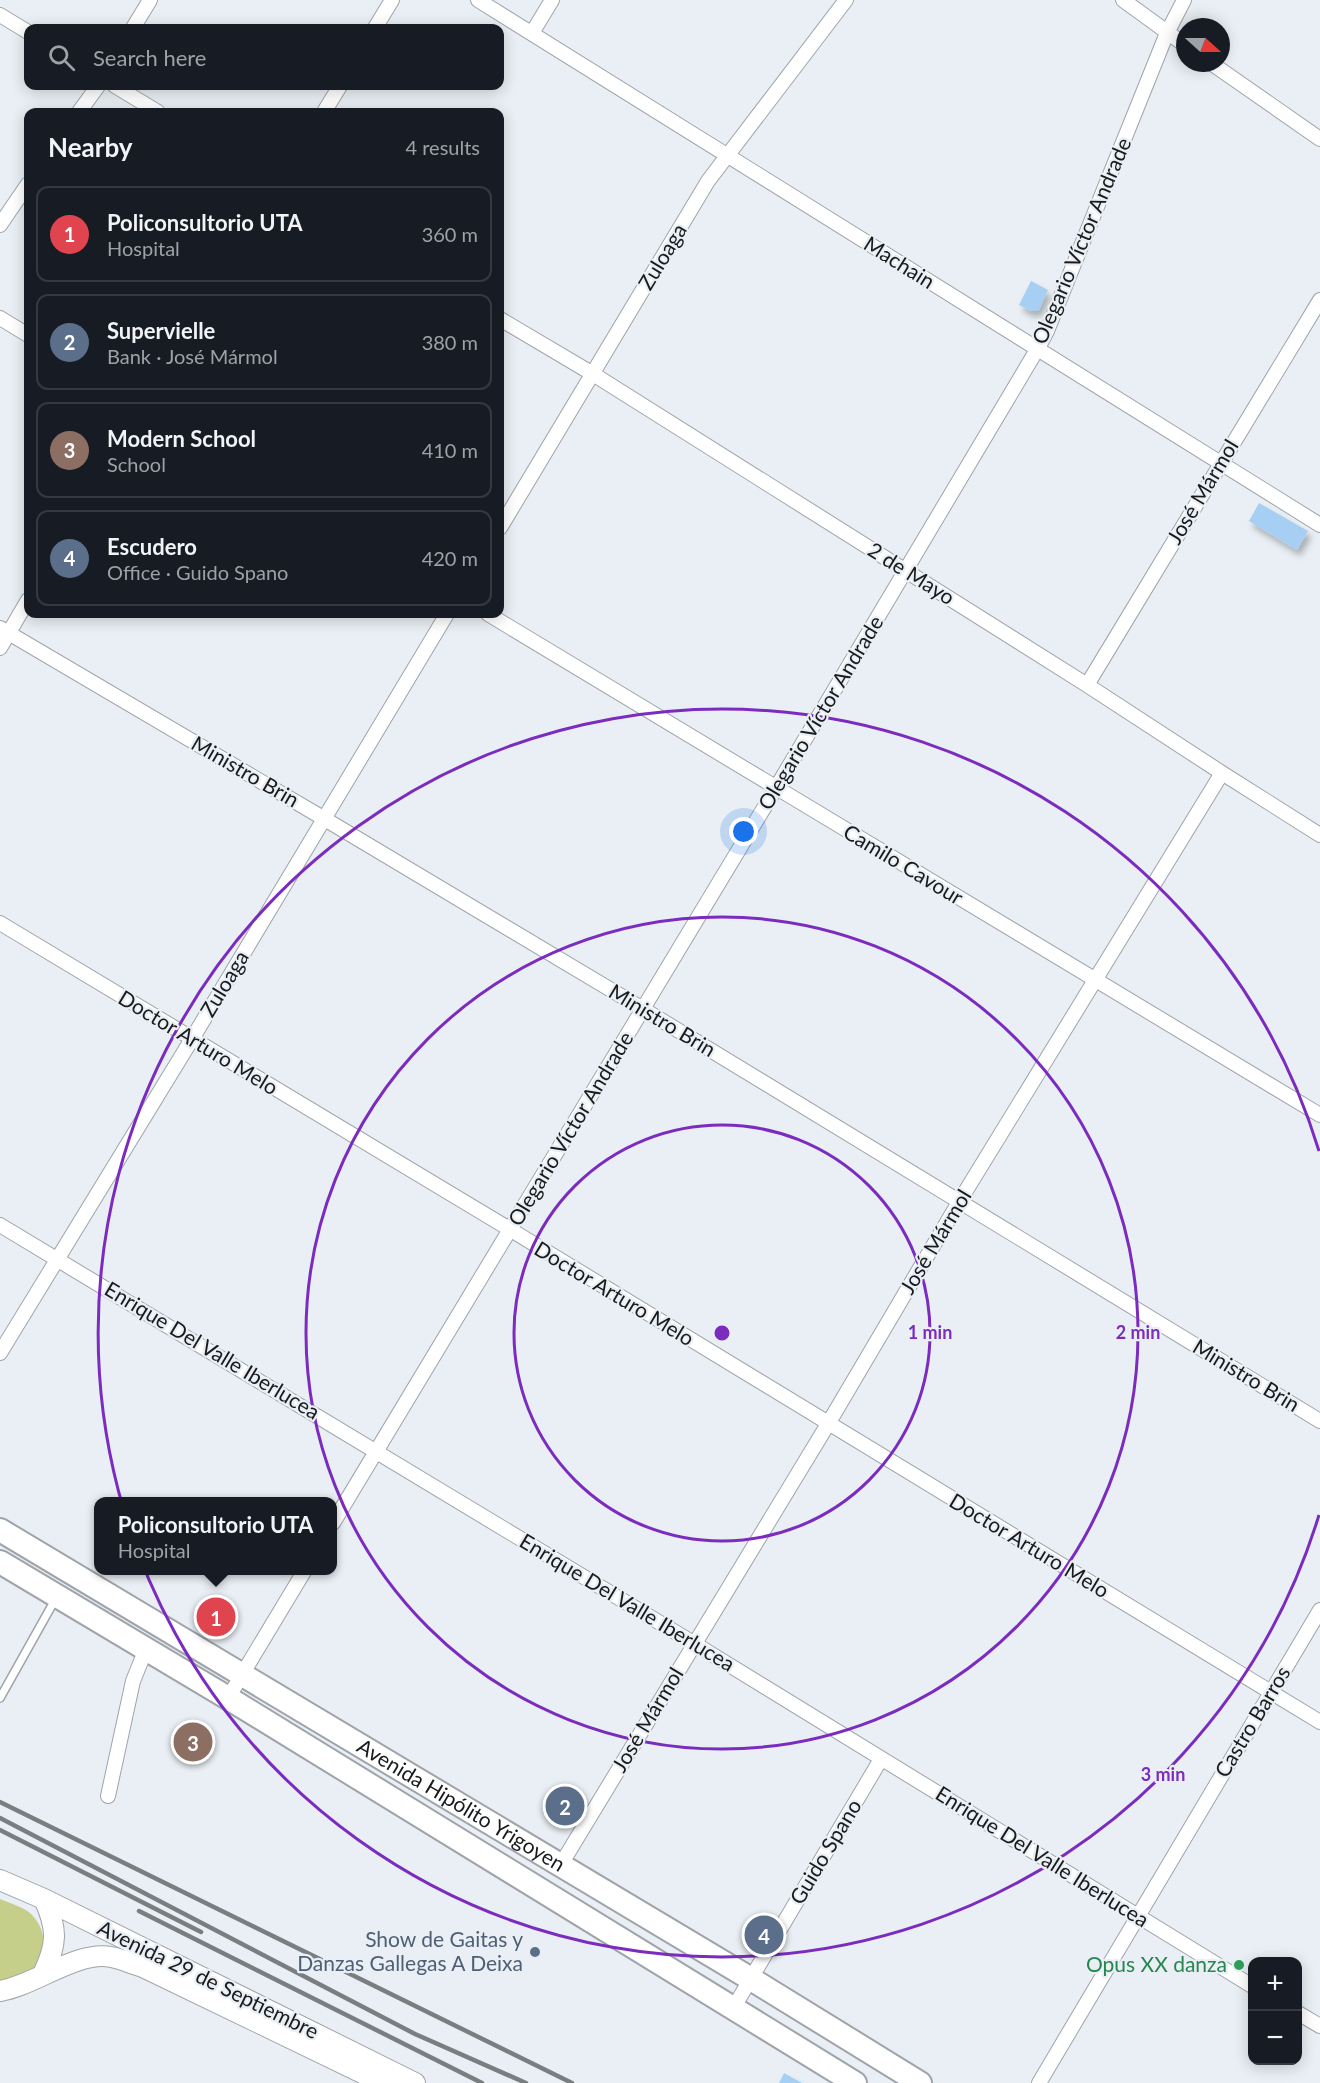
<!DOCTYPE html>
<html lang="en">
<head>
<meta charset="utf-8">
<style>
  body { margin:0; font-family:Lato,sans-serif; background:#242831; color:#f1f3f6 }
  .controls { position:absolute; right:18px; bottom:18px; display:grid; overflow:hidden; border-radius:12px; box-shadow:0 3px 15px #0003 }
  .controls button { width:54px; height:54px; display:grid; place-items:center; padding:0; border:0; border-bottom:2px solid #363941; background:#171b24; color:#f1f3f6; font:30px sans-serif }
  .compass { position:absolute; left:1176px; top:18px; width:54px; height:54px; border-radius:50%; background:#171b24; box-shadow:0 3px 15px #0003; rotate:111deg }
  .you { position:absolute; left:744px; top:832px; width:21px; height:21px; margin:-15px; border:4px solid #fff; border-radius:50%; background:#1a73e8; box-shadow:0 0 0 9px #1a73e833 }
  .badge { display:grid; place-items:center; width:39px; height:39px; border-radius:50%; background:#afb48d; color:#fff; font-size:20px; font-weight:700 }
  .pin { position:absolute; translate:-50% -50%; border:3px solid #fff; box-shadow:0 2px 6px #0006 }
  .popup { position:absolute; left:94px; top:1497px; width:243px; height:78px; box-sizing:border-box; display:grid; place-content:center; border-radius:12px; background:#171b24; filter:drop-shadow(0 2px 4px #0005); font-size:20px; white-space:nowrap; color:#9ea1a6 }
  .popup b { font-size:22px; color:#f1f3f6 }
  .popup::after { content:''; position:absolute; left:50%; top:100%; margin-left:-12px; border:12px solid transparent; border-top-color:#171b24 }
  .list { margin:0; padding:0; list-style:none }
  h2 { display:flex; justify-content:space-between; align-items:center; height:78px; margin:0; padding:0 24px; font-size:26px }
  h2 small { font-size:20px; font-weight:400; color:#9ea1a6 }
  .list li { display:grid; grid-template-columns:39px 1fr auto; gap:18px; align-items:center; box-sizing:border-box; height:96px; margin:0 12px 12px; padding:0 12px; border:2px solid #363941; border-radius:12px }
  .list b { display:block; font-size:22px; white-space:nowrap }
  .list p { margin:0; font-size:20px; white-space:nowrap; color:#9ea1a6 }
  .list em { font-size:20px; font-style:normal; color:#9ea1a6 }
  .icon { flex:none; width:33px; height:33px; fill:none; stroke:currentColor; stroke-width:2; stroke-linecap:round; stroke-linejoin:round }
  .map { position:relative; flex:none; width:1320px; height:2083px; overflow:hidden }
  .search { position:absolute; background:#171b24; box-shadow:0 3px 15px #0003; left:24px; top:24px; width:480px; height:66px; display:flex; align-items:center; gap:15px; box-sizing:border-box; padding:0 21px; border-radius:12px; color:#9ea1a6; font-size:22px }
  .panel { position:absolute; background:#171b24; box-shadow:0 3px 15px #0003; left:24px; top:108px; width:480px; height:510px; border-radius:12px }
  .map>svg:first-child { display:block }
  .green { fill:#c5cf8a }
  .building { fill:#a7cff3; filter:url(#shadow) }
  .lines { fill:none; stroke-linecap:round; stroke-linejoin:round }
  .lane-casing { stroke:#9ea4a9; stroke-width:10 }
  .street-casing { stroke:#9ea4a9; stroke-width:16 }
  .secondary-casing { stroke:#9ea4a9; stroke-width:22 }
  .primary-casing { stroke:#9ea4a9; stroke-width:26 }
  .lane { stroke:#fff; stroke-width:7 }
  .street { stroke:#fff; stroke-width:14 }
  .secondary { stroke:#fff; stroke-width:20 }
  .primary { stroke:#fff; stroke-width:22 }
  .rail { stroke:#7a7e81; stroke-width:4.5 }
  .ring { fill:none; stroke:#7b2cbf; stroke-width:3 }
  .service-dot { fill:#5c6f8a; stroke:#e9eff4; stroke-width:2 }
  .leisure-dot { fill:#2e9e5b; stroke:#e9eff4; stroke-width:2 }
  .labels { text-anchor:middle; stroke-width:4.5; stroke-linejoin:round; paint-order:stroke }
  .street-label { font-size:21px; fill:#181a1c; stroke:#e9eff4 }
  .service-label { font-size:21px; fill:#4e5e75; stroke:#e9eff4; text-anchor:end }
  .leisure-label { font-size:21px; fill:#27864d; stroke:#e9eff4; text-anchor:end }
  .centre { fill:#7b2cbf; stroke:#e9eff4; stroke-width:3 }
  .ring-label { font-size:18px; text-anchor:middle; font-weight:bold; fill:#7b2cbf; stroke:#e9eff4; stroke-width:4.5; stroke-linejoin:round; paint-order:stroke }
</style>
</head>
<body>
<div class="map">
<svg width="1320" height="2083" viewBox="0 0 1320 2083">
  <defs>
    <filter id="shadow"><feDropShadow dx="3.5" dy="6" stdDeviation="3" flood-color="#0004"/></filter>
  </defs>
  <rect width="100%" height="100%" fill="#e9eff4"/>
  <!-- green -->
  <path class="green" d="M 0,1899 C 9,1903 23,1907 30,1913 C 48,1929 50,1962 28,1974 C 20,1978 8,1979 0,1981 Z"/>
  <!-- building -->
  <path class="building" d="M 1031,281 L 1048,290 L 1039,310 L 1031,311 L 1019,305 Z
    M 1259,503 L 1308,531 L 1297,550 L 1249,521 Z
    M 784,2073 L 802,2083 L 779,2083 Z"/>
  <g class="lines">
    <!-- lane casing -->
    <g class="lane-casing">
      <path id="lane" d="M 0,1698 L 56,1598"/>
    </g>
    <!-- street casing -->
    <g class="street-casing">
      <path id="street" d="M 478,0 L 1320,525
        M 1123,0 L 1185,45
        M 0,15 L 28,32
        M 133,28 L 150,0
        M 375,28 L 392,0
        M 532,33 L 552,0
        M 1211,63 L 1320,139
        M 115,86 L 158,112
        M 79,112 L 98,86
        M 324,112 L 340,86
        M 0,225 L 28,184
        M 0,318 L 28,335
        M 500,319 L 593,374 L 1087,685 L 1222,773 L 1320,835
        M 500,528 L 708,181 L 846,0
        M 488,614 L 1320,1115
        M 0,628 L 323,818 L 643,1009 L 1320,1421
        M 0,648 L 28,600
        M 1087,685 L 1320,300
        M 0,923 L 511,1230 L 1320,1722
        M 0,1225 L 695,1644 L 1252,1986
        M 0,1353 L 192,1039 L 447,614
        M 333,1523 L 776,788 L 1038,348 L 1047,331 L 1167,33 L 1184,0
        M 228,1698 L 305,1570
        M 108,1796 L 133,1681 L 146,1649
        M 560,1866 L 828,1424 L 959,1202 L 1222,773
        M 734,2007 L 881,1759
        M 1298,2013 L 1320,2026
        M 1039,2083 L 1320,1610"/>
    </g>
    <!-- secondary casing -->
    <g class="secondary-casing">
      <path id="secondary" d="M 0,1880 L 44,1899 L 415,2083
        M 43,1974 C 57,1945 58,1929 44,1899
        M 0,1991 C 33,1986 78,1950 111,1957 C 122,1959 132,1964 143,1967 L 383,2083"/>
    </g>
    <!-- primary casing -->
    <g class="primary-casing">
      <g id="primary">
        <path id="s1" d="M 0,1530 L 751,1979 L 920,2083"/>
        <path d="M 0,1562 L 228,1698 L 855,2083"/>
      </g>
    </g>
    <!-- lane -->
    <use href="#lane" class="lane"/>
    <!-- street -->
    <use href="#street" class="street"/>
    <!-- secondary -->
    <use href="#secondary" class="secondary"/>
    <!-- primary -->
    <use href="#primary" class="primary"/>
    <!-- rail -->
    <path class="rail" d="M 0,1802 L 572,2083
      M 0,1818 L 415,2034 L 526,2083
      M 0,1830 L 201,1932
      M 139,1911 L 482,2083"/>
  </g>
  <!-- distance rings -->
  <g class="ring">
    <circle cx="722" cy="1333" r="208"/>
    <circle cx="722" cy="1333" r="416"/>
    <path d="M1319 1515A624 624 0 1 1 1319 1151"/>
  </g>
  <!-- markers -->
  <circle class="service-dot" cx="535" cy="1952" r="6"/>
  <circle class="leisure-dot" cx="1239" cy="1965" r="6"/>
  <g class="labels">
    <!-- street labels -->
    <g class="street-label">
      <text transform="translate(1082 241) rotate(-67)" y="7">Olegario Víctor Andrade</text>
      <text transform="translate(663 257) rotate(-59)" y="7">Zuloaga</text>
      <text transform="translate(899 263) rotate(32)" y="7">Machain</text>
      <text transform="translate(1203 492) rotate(-59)" y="7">José Mármol</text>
      <text transform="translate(911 574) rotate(32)" y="7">2 de Mayo</text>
      <text transform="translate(821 713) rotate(-59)" y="7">Olegario Víctor Andrade</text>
      <text transform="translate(245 772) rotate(30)" y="7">Ministro Brin</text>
      <text transform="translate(903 865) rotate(31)" y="7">Camilo Cavour</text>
      <text transform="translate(225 984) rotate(-59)" y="7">Zuloaga</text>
      <text transform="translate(662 1021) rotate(31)" y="7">Ministro Brin</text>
      <text transform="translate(198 1043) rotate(31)" y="7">Doctor Arturo Melo</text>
      <text transform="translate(571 1129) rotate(-59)" y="7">Olegario Víctor Andrade</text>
      <text transform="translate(936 1242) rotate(-59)" y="7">José Mármol</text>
      <text transform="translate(614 1294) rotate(31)" y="7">Doctor Arturo Melo</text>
      <text transform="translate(212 1351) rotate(31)" y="7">Enrique Del Valle Iberlucea</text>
      <text transform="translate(1246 1376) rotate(31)" y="7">Ministro Brin</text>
      <text transform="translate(1029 1546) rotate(31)" y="7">Doctor Arturo Melo</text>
      <text transform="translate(627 1603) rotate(31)" y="7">Enrique Del Valle Iberlucea</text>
      <text transform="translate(648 1720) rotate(-59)" y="7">José Mármol</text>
      <text transform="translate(1253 1722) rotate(-59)" y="7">Castro Barros</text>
      <text dy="7" stroke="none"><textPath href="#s1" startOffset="537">Avenida Hipólito Yrigoyen</textPath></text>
      <text transform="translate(826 1852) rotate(-59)" y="7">Guido Spano</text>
      <text transform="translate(1042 1857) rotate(32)" y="7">Enrique Del Valle Iberlucea</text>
      <text transform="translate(208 1980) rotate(26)" y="7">Avenida 29 de Septiembre</text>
    </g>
    <!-- service labels -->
    <g class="service-label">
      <text x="523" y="1947">Show de Gaitas y<tspan x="523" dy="24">Danzas Gallegas A Deixa</tspan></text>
    </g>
    <!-- leisure labels -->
    <g class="leisure-label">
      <text x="1227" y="1972">Opus XX danza</text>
    </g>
  </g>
  <circle cx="722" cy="1333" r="9" class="centre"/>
  <g class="ring-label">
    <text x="930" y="1339">1 min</text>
    <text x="1138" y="1339">2 min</text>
    <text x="1163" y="1781">3 min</text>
  </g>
</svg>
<div class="controls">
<button>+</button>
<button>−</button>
</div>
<svg class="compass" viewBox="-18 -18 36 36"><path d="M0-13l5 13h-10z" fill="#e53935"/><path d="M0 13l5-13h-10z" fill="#9ea1a6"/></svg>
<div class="you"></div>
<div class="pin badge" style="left:216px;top:1617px;background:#e0444e">1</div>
<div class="popup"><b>Policonsultorio UTA</b>Hospital</div>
<div class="pin badge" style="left:565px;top:1806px;background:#5c6f8a">2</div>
<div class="pin badge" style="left:193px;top:1742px;background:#8d6e63">3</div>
<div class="pin badge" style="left:764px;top:1935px;background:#5c6f8a">4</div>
<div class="search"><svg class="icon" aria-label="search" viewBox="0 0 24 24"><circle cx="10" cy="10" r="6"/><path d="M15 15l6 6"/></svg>Search here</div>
<section class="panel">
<h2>Nearby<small>4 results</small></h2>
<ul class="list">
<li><span class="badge" style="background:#e0444e">1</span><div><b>Policonsultorio UTA</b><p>Hospital</p></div><em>360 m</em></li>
<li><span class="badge" style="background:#5c6f8a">2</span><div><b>Supervielle</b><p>Bank · José Mármol</p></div><em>380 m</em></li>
<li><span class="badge" style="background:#8d6e63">3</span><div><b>Modern School</b><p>School</p></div><em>410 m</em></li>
<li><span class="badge" style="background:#5c6f8a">4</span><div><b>Escudero</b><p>Office · Guido Spano</p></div><em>420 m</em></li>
</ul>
</section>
</div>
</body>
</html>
